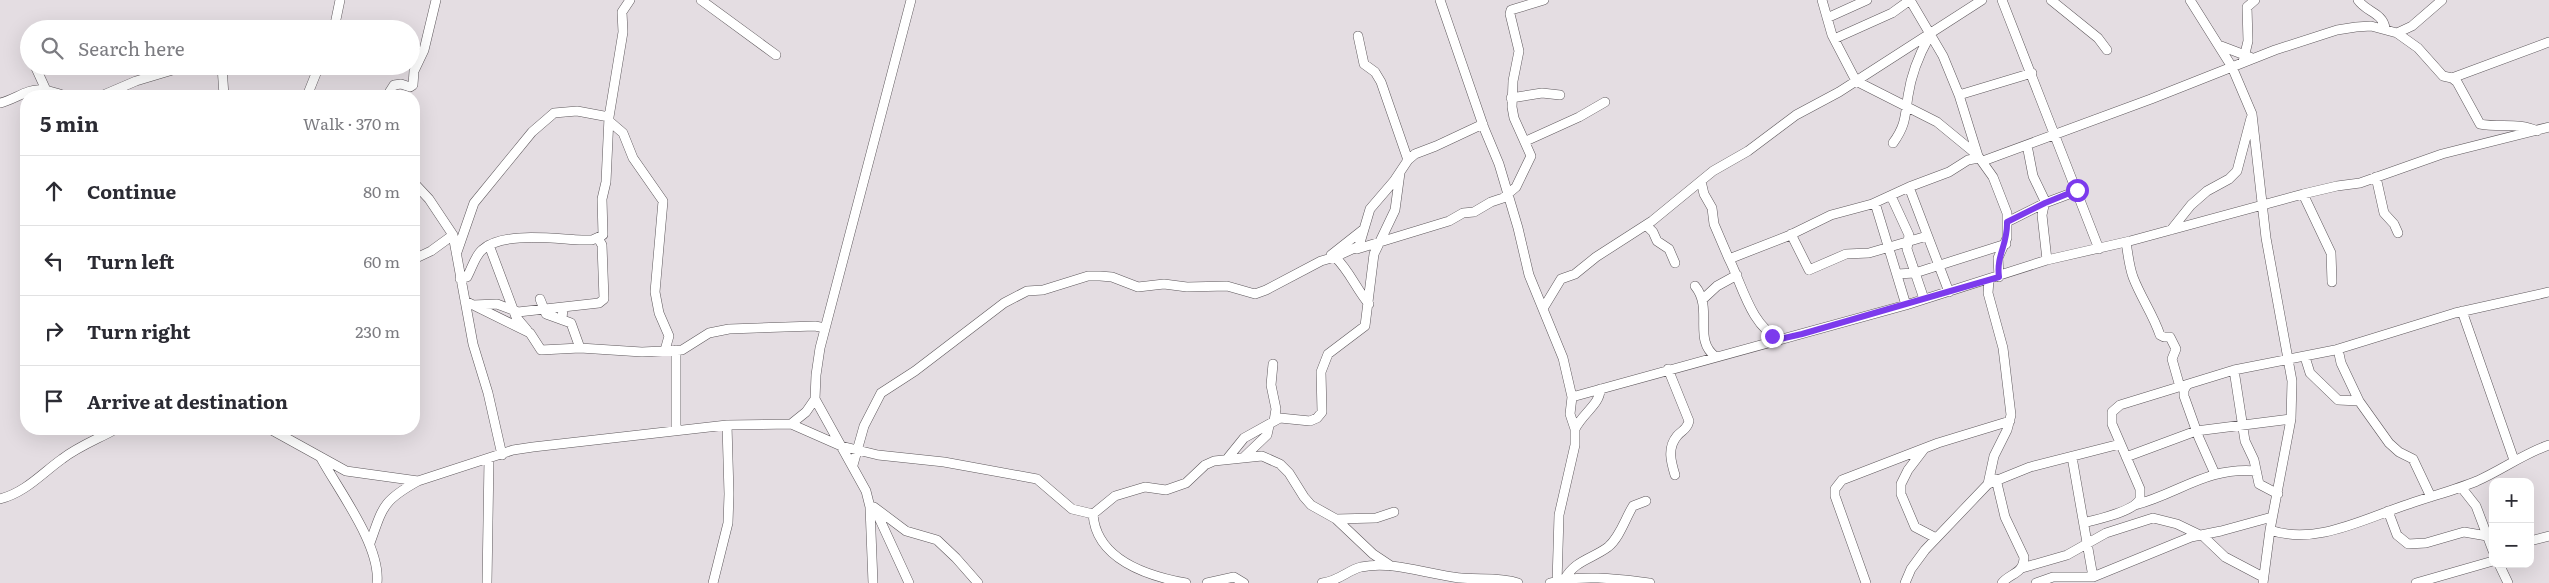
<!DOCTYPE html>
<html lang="en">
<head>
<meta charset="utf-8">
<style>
  body { margin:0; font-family:Literata,serif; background:#f7f7f7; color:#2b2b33 }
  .controls { position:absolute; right:15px; bottom:15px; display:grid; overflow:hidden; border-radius:10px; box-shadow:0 5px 20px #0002 }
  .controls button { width:45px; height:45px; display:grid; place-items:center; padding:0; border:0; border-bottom:1px solid #e1e1e2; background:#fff; color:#2b2b33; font:25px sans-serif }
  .stop { position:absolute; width:15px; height:15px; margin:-11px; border:4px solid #7c3aed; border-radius:50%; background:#fff }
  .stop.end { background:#7c3aed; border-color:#fff; box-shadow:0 1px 5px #0008 }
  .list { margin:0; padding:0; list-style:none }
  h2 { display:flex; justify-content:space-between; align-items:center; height:65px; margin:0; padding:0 20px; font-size:21px }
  h2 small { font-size:16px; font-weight:400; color:#7c7c81 }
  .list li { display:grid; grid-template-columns:32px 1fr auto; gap:15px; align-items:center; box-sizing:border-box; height:70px; padding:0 20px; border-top:1px solid #e1e1e2 }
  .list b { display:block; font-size:19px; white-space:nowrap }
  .list em { font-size:16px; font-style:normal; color:#7c7c81 }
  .icon { flex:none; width:28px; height:28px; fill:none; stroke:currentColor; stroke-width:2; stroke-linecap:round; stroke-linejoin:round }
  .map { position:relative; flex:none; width:2549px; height:583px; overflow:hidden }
  .search { position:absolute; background:#fff; box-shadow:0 5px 20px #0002; left:20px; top:20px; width:400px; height:55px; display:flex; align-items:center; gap:12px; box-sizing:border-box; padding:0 18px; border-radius:28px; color:#7c7c81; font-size:19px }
  .panel { position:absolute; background:#fff; box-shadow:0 5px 20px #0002; left:20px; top:90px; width:400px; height:345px; border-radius:20px }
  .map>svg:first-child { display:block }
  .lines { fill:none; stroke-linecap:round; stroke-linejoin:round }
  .minor-casing { stroke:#5e585c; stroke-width:10 }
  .minor { stroke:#fff; stroke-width:9 }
  .route { stroke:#7c3aed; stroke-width:6 }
</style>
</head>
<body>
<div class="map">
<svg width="2549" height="583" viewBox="0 0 2549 583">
  <rect width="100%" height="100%" fill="#e4dde2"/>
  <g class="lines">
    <!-- minor casing -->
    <g class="minor-casing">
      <path id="minor" d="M 701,0 L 776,55
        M 1440,0 L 1484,128 L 1499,164 L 1518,228 L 1529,275 L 1563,358 L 1572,397 L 1570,414 L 1575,429 L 1575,445 L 1559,515 L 1557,583
        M 1822,0 L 1832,35 L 1856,81 L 1937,122 L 1976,154
        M 1910,0 L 1943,56 L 1959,95 L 1978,156 L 1993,177 L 2007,213 L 2007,238 L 1998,258 L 1999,277
        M 2002,0 L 2099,249
        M 2051,0 L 2098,38 L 2107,50
        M 2190,0 L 2232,67 L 2252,114 L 2266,238 L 2292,381 L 2291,419 L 2270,530 L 2263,583
        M 2358,0 C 2366,12 2383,13 2385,28
        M 1827,18 L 1867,0
        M 334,29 L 340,0
        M 2397,33 L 2412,26 L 2442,0
        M 1358,36 L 1364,64 L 1375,72 L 1381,82 L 1408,160
        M 1834,39 L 1892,13 L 1910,0
        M 26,46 L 29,52
        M 2221,46 L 2250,57
        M 2243,62 L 2248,41 L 2247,7 L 2255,0
        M 35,66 L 46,90
        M 222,66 L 224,96
        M 2452,78 L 2549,42
        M 1959,95 L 2032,73
        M 101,96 L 136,81 L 186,66
        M 307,96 L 319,66
        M 387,96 L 394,85 L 401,84 L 410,87 L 413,85 L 414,71 L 424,50 L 436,0
        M 1511,98 L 1542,93 L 1560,95
        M 0,103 C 14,100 28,88 42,90 C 50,90 58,94 66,96
        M 609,121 L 623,133 L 633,158 L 663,201 L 655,292 L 659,313 L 669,336 L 665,350
        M 1526,141 L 1579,117 L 1605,102
        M 1893,143 C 1906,125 1905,116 1908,96 C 1911,75 1919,55 1929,37
        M 2027,145 L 2033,176 L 2045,201 L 2042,215 L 2047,260
        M 1983,161 L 2151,99 L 2275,50 L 2337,30 L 2356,27 L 2371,26 L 2397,33 L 2418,48 L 2443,76 L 2452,78 L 2457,82 L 2480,124 C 2499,128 2519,122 2537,131
        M 2376,177 L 2384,213 L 2394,224 L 2398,233
        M 1701,181 L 1704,194 L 1712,208 L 1714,224 L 1729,259
        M 414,183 L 429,199 L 453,235 L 473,344 L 488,393 L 502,455
        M 1909,187 L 1949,292
        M 2303,194 L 2331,253 L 2332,282
        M 1891,196 L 1909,235 L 1907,249 L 1924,299
        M 1875,203 L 1906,305
        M 2007,222 L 2045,203 L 2077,191
        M 1646,225 L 1653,232 L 1657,241 L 1669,249 L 1675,263
        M 2171,230 L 2191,205 L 2207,191 L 2229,179 L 2237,171 L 2251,118
        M 1791,234 L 1809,270 L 1846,254 L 1869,253 L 1927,236
        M 2126,242 C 2128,254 2129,266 2133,277 C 2141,298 2153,314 2160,335 L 2164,337 L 2170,337 L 2176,349 L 2172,359 L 2180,387
        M 489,245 L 516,317 L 527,330
        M 1357,249 L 1449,221 L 1463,213 L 1474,212 L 1491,202 L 1503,198 L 1516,187 L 1531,156 L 1514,118 L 1512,107 L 1513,81 L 1519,51 L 1510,14 L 1511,10 L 1544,0
        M 457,252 L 474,203 L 532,132 L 554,113 L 577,111 L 609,117
        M 1331,255 L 1364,229
        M 1335,257 L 1359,246 L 1370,209 L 1394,181 L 1408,160 L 1415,154 L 1436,146 L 1483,124
        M 414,259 L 431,251 L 453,235
        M 1897,274 L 1915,273 L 2006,244
        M 460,279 L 467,277 C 472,268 475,256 482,250 C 503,231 554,239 582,240 L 592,240 L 603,235 L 602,199 L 606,182 L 609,117 L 623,32 L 622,12 L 630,0
        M 1695,286 C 1714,309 1692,340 1716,357
        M 540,299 L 546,314 L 571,323 L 580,348
        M 1703,299 L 1717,286 L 1737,275
        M 465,301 L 530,333 L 541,350 L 580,348 L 642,352 L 682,350 L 709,333 L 729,329 L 815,326 L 825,328
        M 473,305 L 497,304 L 518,312 L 563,307
        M 1544,307 L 1561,279 L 1575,274 L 1596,257 L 1652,221 L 1713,171 L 1748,151 L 1796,115 L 1839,92 L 1982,0
        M 2462,311 L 2514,460
        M 562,320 L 563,307 L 599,303 L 604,299 L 602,245 L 598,238
        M 1780,339 C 1751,327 1742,284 1729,259 L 1788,236 L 1831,215 L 1872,204 L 1909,187 L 1949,172 L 1968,160 L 1979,158
        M 2338,349 L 2341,363 L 2359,401
        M 676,350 L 676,430
        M 2305,357 L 2310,373 L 2338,400 L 2359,401 L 2389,443 L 2399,452 L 2413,459 L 2431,497
        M 1273,364 L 1271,385 L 1276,409 L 1274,421
        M 1668,369 L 1689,421 C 1687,430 1682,430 1677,436 C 1667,448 1671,462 1675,475
        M 2234,370 L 2245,441 L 2254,460 L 2259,484 L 2278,494
        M 2187,385 L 2184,390 L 2184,396 L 2199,438 L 2215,474
        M 1572,397 L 1906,305 L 2047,260 L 2130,241 L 2303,194 L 2337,186 L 2360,183 L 2442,154 L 2549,127
        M 791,424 L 806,412 L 815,399
        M 270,429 L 346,471 L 418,481 L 513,450 L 533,447 L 727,425 L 791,424 L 841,446 L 878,455 L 944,462 L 1037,479 L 1072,509 L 1093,514 L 1115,496 L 1145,487 L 1166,490 L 1186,483 L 1205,465 L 1214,461 L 1262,456 L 1280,464 L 1289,473 L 1304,497 L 1311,505 L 1336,519 L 1373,554 L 1391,566
        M 1575,429 C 1582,414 1601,403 1600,389
        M 1924,449 L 1908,470 L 1901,484 L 1901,494 L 1915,527 L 1936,538
        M 1244,457 L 1267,435 L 1269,426
        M 2072,457 L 2093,577
        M 2126,457 L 2196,431 L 2291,419
        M 321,458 C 339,491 381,546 377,583
        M 1227,459 L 1244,438 L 1280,418 L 1310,421 L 1317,418 L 1322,412 L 1321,372 L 1328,354 L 1365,326 L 1374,254 L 1395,210 L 1400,173
        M 853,465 L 864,426 L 881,393 L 915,371 L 1004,303 L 1027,291 L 1043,290 L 1088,276 L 1100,276 L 1112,277 L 1138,287 L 1164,284 L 1187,287 L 1227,286 L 1255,294 L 1266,290 L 1321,261 L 1335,257 C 1349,270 1357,290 1369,304
        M 1996,479 L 2005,517 L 2024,557 C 2024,574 2010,573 2002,583
        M 1988,484 L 1994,456 L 2007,430 L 2011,415 L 2003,348 L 1988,293 L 1989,280
        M 2461,487 L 2476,506 L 2493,551
        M 0,499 C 26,492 41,474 62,459 C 79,446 98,439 116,429
        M 2135,505 C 2180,493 2206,467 2256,471
        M 874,507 L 906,531 L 937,540 L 956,558 L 978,583
        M 875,509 L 909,583
        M 2388,511 L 2397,535 L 2408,544 L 2426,543 L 2464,532 L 2487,536
        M 1093,514 C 1096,559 1147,576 1186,583
        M 1336,519 L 1376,518 L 1394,512
        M 2084,523 C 2097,519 2134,512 2140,499 L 2140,489 L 2112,424 L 2112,412 L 2120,405 L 2234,370 L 2335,350 L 2455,313 L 2549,292
        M 2270,530 C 2316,546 2365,518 2409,504 C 2432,496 2455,490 2477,481 C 2502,470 2523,454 2549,445
        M 2530,541 L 2549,536
        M 370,543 C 383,507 382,501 418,481
        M 2499,564 L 2508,583
        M 2022,568 L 2067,555 L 2106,533 L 2153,518 L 2177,524 L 2204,537 L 2225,557 L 2263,577
        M 1564,580 C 1575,560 1592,559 1608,547 C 1620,537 1625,519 1633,506 L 1646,501
        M 487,583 L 489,459
        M 713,583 L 728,523 L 729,494 L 727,425
        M 873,583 L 870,507 L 866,491 L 815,399 L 816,375 L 820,348 L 911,0
        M 1207,583 L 1234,577 L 1244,583
        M 1322,583 C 1339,581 1348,570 1361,567 C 1393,561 1422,573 1453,577 C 1474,581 1497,576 1518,583
        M 1550,583 C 1581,574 1618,579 1650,583
        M 1866,583 L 1835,496 L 1835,489 L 1842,480 L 1938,443 L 2010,421
        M 1905,583 L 1911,569 L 1925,550 L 1988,484 L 2030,467 L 2120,444
        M 2036,583 L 2053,577 L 2093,577 L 2191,537 L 2221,531 L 2272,517
        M 2416,583 L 2493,561"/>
    </g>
    <!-- minor -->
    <use href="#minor" class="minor"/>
  </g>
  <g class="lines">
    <!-- route -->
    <path class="route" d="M 1772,336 L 1780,339 L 1802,334 L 1999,277 C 1996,255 2008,244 2007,222 L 2045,203 L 2077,190"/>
  </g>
</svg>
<div class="controls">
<button>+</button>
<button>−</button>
</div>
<div class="stop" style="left:2077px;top:190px"></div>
<div class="stop end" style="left:1772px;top:336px"></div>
<div class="search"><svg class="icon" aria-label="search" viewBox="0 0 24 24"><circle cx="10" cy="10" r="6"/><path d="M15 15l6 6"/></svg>Search here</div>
<section class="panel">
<h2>5 min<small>Walk · 370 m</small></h2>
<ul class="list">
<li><svg class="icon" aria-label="ahead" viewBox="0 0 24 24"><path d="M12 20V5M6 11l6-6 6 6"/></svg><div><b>Continue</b></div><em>80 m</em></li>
<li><svg class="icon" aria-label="left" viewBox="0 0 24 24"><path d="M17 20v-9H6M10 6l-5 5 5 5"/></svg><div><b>Turn left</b></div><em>60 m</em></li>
<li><svg class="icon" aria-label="right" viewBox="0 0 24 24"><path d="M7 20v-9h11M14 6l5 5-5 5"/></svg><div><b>Turn right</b></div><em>230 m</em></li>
<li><svg class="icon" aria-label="arrive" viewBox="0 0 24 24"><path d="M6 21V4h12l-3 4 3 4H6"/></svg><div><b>Arrive at destination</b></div></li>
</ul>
</section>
</div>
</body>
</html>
